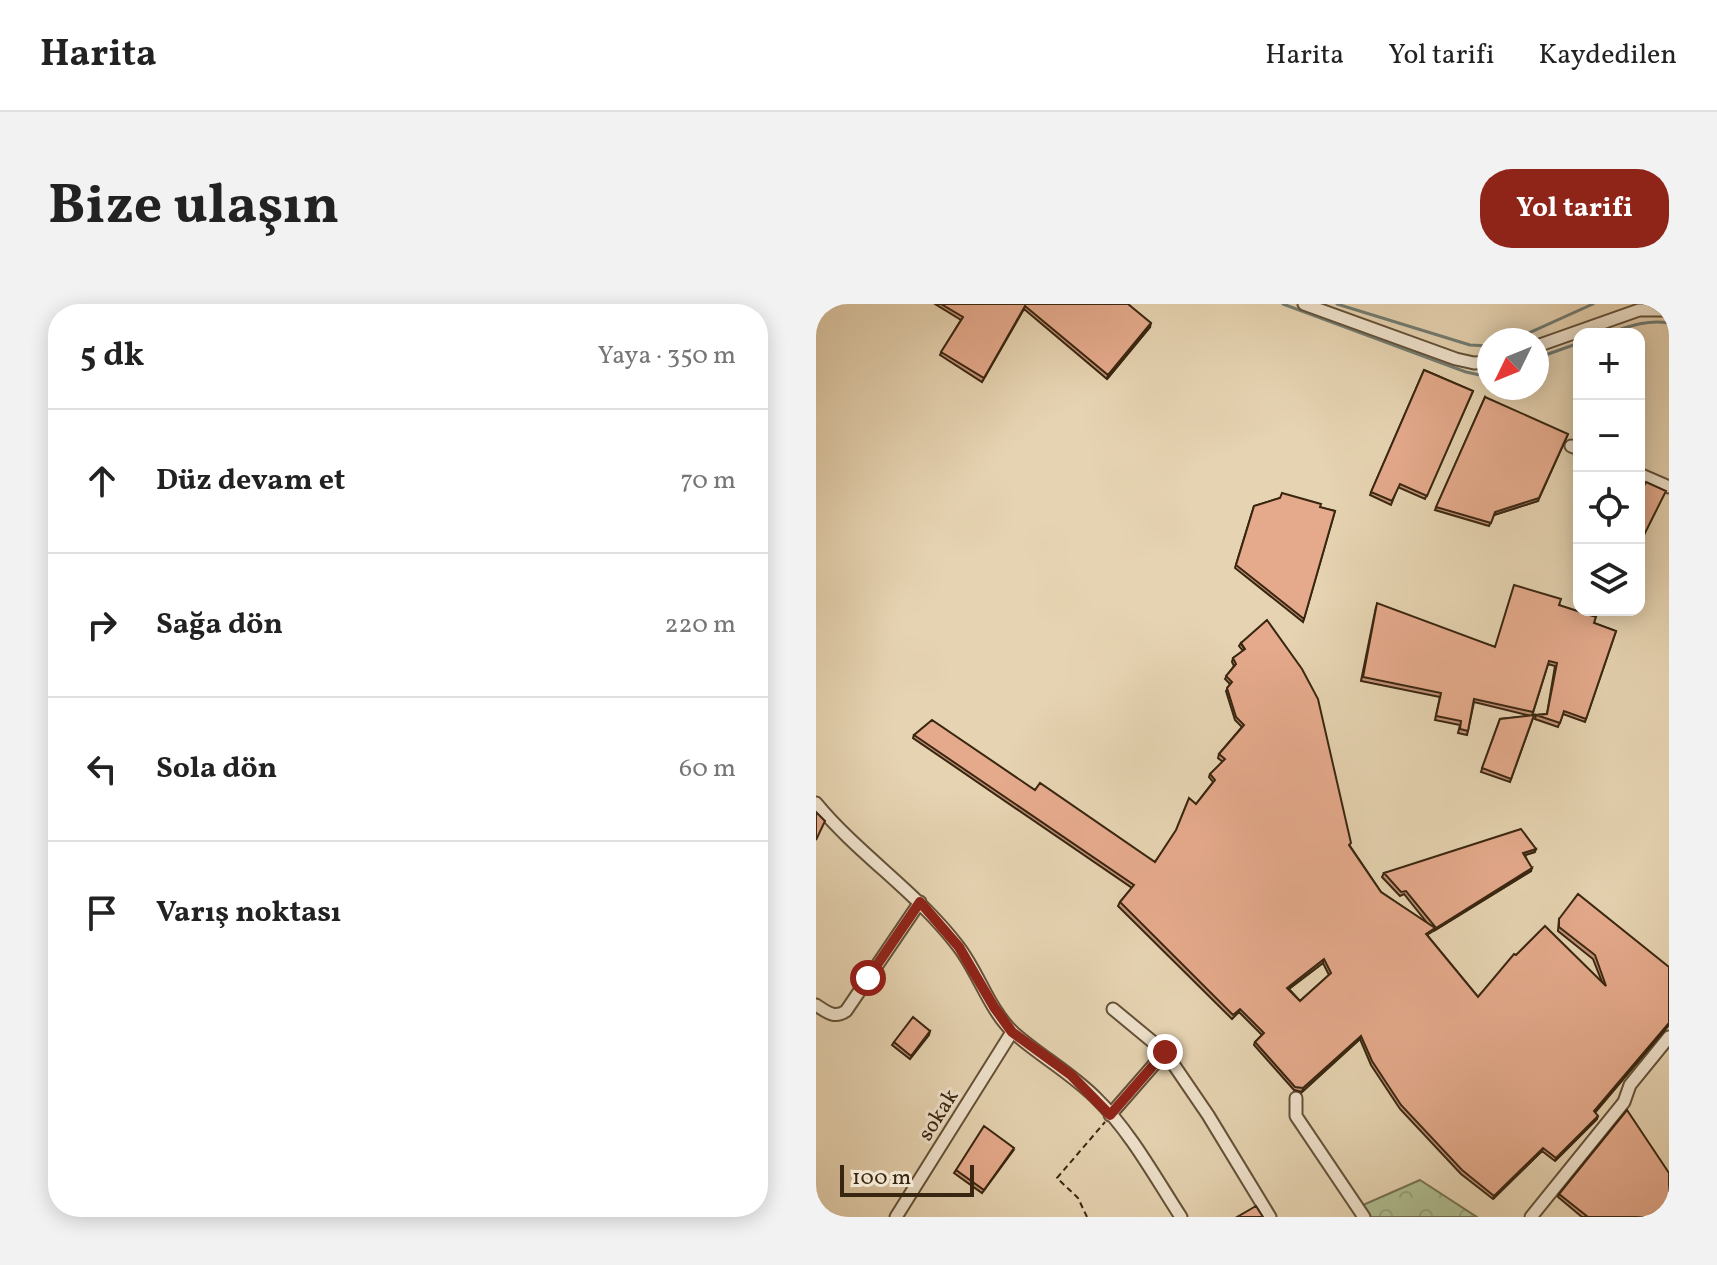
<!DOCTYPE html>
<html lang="tr">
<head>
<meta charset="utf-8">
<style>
  body { margin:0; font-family:Vollkorn,serif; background:#f2f2f2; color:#222 }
  .controls { position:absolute; right:24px; top:24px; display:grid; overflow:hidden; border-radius:16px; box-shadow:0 4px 20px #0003 }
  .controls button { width:72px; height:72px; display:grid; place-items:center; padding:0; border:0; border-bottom:2px solid #e0e0e0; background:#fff; color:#222; font:40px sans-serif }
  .compass { position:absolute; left:661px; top:24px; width:72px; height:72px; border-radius:50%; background:#fff; box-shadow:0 4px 20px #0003; rotate:227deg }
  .scale { position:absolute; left:24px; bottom:20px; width:134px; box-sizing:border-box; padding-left:8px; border:4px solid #392610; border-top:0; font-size:22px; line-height:28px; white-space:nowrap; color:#392610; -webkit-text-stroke:6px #efe2cc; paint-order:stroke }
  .stop { position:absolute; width:24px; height:24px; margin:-18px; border:6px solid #8f2418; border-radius:50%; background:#fff }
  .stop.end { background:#8f2418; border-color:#fff; box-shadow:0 2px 8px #0008 }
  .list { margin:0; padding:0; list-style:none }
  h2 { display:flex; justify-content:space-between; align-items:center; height:104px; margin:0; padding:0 32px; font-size:34px }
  h2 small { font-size:26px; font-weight:400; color:#767676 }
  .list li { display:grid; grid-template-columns:52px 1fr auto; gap:24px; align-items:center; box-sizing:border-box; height:144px; padding:0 32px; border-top:2px solid #e0e0e0 }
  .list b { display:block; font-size:30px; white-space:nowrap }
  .list em { font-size:26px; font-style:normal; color:#767676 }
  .icon { flex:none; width:44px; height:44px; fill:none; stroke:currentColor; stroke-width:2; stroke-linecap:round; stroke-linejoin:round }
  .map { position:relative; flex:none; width:853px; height:913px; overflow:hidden; border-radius:32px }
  header { display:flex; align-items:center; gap:48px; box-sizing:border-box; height:112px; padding:0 40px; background:#fff; border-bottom:2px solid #e0e0e0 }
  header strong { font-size:38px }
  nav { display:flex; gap:44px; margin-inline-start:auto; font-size:28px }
  .intro { display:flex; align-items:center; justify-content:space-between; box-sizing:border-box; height:192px; padding:0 48px }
  h1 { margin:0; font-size:56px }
  .button { padding:20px 36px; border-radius:32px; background:#8f2418; color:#fff; font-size:28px; font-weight:700 }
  main { display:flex; gap:48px; padding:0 48px }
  aside { flex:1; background:#fff; border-radius:32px; box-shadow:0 4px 20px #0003 }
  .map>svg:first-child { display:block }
  .forest { fill:url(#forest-crowns); stroke:#747250; stroke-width:2 }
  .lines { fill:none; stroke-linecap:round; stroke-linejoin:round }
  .stream { stroke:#727c72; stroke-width:3 }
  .minor-casing { stroke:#645138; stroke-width:15 }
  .path { stroke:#392610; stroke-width:2; stroke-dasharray:6 4; stroke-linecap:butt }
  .minor { stroke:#efe2cc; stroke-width:11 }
  .wall { fill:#c59278; stroke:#392610; stroke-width:2; fill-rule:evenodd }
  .shaded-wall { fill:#a07762; stroke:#392610; stroke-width:2 }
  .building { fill:#e5aa8c; stroke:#392610; stroke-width:2; fill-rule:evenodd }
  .route { stroke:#8f2418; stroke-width:10 }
  .labels { text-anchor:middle; stroke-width:6; stroke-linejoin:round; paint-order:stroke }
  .street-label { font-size:22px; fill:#392610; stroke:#efe2cc }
</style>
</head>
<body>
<header>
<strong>Harita</strong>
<nav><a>Harita</a><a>Yol tarifi</a><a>Kaydedilen</a></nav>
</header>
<div class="intro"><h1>Bize ulaşın</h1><a class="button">Yol tarifi</a></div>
<main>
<aside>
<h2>5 dk<small>Yaya · 350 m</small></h2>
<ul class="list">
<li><svg class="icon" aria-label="ahead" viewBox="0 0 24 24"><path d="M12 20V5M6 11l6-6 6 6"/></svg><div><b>Düz devam et</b></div><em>70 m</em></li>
<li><svg class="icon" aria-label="right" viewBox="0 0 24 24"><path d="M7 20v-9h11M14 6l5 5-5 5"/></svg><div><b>Sağa dön</b></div><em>220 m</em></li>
<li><svg class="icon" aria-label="left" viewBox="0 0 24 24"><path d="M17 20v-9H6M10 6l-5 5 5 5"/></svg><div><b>Sola dön</b></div><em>60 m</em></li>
<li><svg class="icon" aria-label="arrive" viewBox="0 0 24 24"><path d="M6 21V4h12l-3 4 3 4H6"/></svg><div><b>Varış noktası</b></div></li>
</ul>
</aside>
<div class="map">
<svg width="853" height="913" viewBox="0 0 853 913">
  <defs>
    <pattern id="forest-crowns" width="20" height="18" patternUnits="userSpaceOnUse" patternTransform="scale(2)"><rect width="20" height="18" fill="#aebe91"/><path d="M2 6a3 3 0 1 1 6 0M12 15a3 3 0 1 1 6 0" fill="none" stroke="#96a37c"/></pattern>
  </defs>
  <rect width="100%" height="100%" fill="#e6d3b1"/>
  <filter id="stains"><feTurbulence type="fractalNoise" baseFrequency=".0025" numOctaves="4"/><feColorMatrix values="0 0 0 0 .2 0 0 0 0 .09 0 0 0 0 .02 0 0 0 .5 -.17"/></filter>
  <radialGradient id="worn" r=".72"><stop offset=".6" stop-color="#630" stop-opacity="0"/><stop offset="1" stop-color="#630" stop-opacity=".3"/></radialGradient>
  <!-- forest -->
  <path class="forest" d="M 604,876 L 661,913 L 555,913 L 547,901 Z"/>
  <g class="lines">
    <!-- stream -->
    <path class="stream" d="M 467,0 L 650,68 L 664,71 L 673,70
      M 521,0 L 654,41 L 673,42
      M 790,30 C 811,23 831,15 853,19
      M 697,36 L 777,0
      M 721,54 L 763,39"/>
    <!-- minor casing -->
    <g class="minor-casing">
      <path id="minor" d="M 488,0 L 640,55 L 658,59 L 673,58
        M 721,42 L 823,6 L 853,6
        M 755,142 L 763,145
        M 823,170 L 853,183
        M 0,499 C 43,551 101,588 142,642 C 163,669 173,706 198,729 C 224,752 255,769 280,794 C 314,827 339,873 365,913
        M 0,701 C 11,708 18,715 30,707 L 104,598
        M 297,705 L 349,748 L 392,811 L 454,913
        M 480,794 L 480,812 L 548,913
        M 294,811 L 349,748
        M 80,913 L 196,728
        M 715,913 L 808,798 L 814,781 L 853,733"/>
    </g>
    <!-- path -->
    <path class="path" d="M 271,913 L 262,894 L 241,874 L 289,818"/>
    <!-- minor -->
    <use href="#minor" class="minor"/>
  </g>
  <!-- wall -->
  <path class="wall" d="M 119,0 L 312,0 L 334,23 L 291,75 L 208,5 L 166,78 L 124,51 L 145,16 Z
    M 608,66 L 657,87 L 609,195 L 582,183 L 575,201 L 554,191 Z
    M 669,93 L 722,197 L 678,211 L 673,222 L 619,206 Z
    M 464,194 L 519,207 L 487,318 L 419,264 L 438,202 Z
    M 743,301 L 778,319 L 800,327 L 769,418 L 747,410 L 742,423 L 719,415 L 720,411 L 731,410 L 739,362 L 732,360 L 716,412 L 718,411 L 694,478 L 665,468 L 684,415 L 715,412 L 658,398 L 651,431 L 642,429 L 644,421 L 619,416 L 624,393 L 545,377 L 560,303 L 679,343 Z
    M 425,339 L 534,542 L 565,588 L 612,620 L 588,590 L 584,592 L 566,573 L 568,569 L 719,548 L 709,551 L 715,567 L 611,631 L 662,693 L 700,651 L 786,678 L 777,655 L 742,627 L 743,615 L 853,663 L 853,721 L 779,808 L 781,815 L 739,857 L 726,847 L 677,895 L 645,870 L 584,805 L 555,761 L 544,735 L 486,788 L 478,786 L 438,741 L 439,738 L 446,731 L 423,708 L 416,715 L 302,602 L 304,598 L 316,584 L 97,434 L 98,431 L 219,486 L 339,558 L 380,500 L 397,478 L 393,473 L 394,470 L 407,458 L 402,454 L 403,450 L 426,423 L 419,416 L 410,387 L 414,380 L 409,375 L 418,362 L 416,358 L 417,354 L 427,347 L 423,342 ZM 507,659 L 513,671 L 484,697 L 473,685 Z
    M 114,727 L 113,731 L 94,755 L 76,741 L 78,738 Z
    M 197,847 L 166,889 L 138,869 L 140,866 Z
    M 743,890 L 853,913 L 766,913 L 742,893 Z"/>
  <!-- shaded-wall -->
  <path class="shaded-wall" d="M 335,19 L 334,23 L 291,75 L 292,71 Z
    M 752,130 L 722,197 L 678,211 L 679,208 Z
    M 720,545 L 719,548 L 706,552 L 707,549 Z
    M 716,564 L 715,567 L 618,627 L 620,624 Z
    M 508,655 L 507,659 L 470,687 L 471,684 Z
    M 853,719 L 853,721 L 777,811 L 778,807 Z
    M 545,732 L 544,735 L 486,788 L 487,784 Z
    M 782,812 L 781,815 L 739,857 L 740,854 Z
    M 727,844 L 726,847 L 677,895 L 678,892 Z"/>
  <!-- building -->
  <path class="building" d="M 125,0 L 312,0 L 335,19 L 292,71 L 209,2 L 168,74 L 125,48 L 147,13 Z
    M 608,66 L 657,87 L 611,192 L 584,180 L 576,197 L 555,188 Z
    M 669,93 L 752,130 L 723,194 L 679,208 L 675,219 L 620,203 Z
    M 830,178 L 850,187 L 823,241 L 823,192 Z
    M 466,189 L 505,200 L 504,203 L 519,207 L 488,315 L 420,261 L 438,202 L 464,194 Z
    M 698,281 L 745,295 L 743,301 L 780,313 L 778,319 L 800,327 L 770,415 L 748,407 L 744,419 L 720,411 L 731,410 L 741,359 L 733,357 L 717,408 L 658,395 L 652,427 L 644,425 L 645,417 L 620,412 L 625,389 L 547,373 L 561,299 L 679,343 Z
    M 451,316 L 486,365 L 502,395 L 535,539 L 533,541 L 565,588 L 619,624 L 610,630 L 662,693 L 698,650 L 700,651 L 729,622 L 790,682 L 779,651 L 743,623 L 743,615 L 762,590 L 853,663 L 853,719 L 778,807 L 782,812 L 740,854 L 727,844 L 678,892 L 646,866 L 585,801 L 556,757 L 545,732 L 487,784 L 479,783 L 439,738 L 448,729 L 424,705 L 417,711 L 304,598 L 318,581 L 98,431 L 116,416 L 219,486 L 224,479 L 339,558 L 360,526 L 373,494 L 380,500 L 399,476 L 394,470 L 409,455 L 403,450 L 428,421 L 420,413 L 411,384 L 416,378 L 410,372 L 420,360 L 417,354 L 429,345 L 425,339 ZM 508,655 L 515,669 L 484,697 L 471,684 Z
    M 718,411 L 695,475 L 666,464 L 684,415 Z
    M 0,508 L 9,517 L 0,536 Z
    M 705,525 L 720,545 L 707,549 L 716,564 L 620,624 L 590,587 L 585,588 L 568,569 Z
    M 97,713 L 114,727 L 95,752 L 78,738 Z
    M 811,806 L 853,869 L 853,913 L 772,913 L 743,890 Z
    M 168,822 L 198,844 L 168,886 L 140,866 Z
    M 440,902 L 447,913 L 421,913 Z"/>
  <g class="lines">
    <!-- route -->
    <path class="route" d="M 52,674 L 104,598 L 143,643 L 178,703 L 196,728 L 255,771 L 294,811 L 349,748"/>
  </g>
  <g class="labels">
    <!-- street labels -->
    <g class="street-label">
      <text transform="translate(121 810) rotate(-58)" y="8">sokak</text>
    </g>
  </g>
  <rect width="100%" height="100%" filter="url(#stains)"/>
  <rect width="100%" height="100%" fill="url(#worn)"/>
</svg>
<div class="controls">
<button>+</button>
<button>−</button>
<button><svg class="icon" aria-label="locate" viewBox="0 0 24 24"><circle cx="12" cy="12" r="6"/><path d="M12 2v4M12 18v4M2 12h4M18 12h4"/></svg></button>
<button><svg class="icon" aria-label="layers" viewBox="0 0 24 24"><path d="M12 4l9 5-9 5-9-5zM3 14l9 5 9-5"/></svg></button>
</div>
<svg class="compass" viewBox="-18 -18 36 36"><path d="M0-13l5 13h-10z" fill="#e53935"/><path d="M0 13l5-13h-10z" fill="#767676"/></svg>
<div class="scale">100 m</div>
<div class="stop" style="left:52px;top:674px"></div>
<div class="stop end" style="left:349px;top:748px"></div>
</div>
</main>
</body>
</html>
